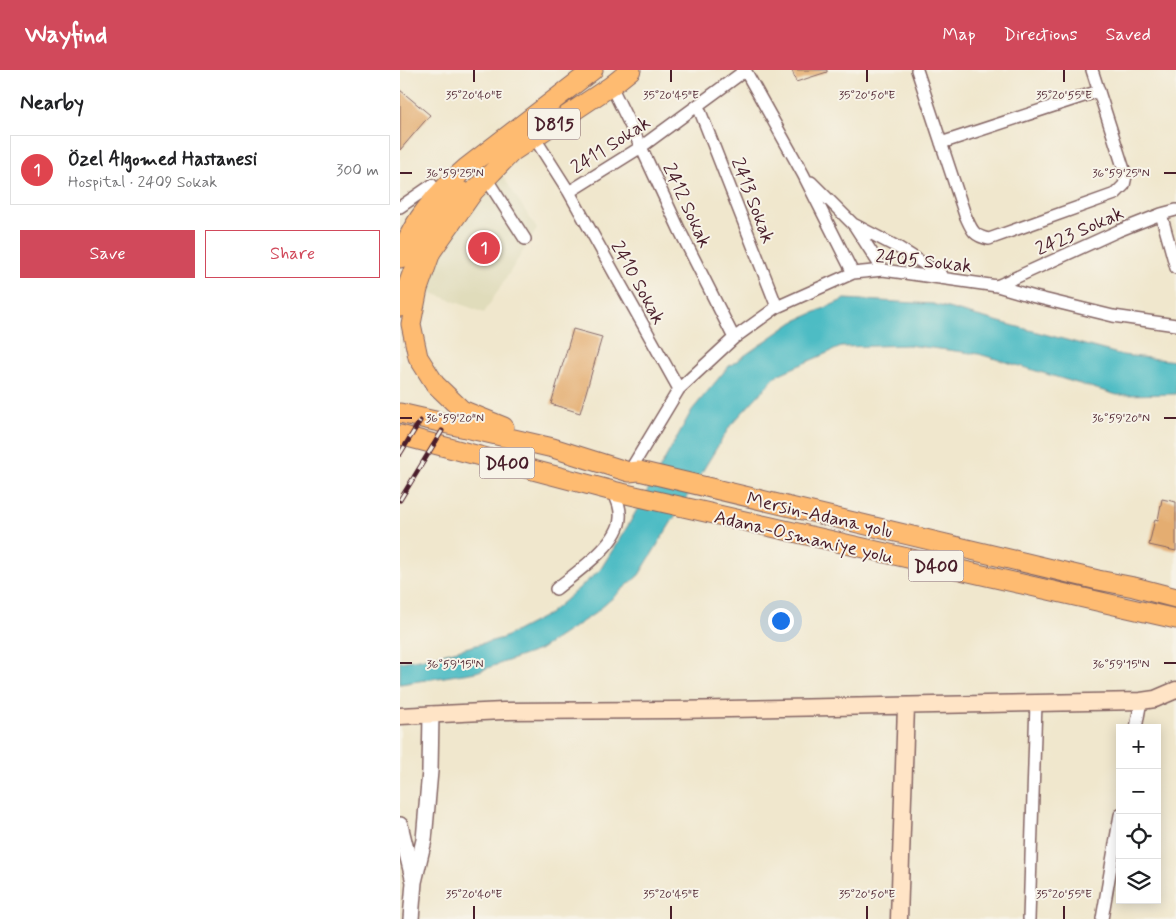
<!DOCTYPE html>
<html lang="en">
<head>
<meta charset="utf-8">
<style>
  body { margin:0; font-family:Mynerve,sans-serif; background:#f2f2f2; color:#202124 }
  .controls { position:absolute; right:15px; bottom:15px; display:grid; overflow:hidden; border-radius:0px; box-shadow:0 2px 12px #0003 }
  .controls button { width:45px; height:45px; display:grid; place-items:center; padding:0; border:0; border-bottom:1px solid #e0e0e0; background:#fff; color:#202124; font:25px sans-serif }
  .you { position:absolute; left:380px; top:550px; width:18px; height:18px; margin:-12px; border:4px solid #fff; border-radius:50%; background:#1a73e8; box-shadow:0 0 0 8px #1a73e833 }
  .badge { display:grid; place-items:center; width:32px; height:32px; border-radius:50%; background:#d1495b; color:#fff; font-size:16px; font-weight:700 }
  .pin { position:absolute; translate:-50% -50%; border:2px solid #fff; box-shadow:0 1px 5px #0006 }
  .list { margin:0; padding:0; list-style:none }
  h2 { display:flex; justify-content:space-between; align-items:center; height:65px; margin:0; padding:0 20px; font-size:21px }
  h2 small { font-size:16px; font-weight:400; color:#757577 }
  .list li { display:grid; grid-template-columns:32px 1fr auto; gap:15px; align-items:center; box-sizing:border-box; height:70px; margin:0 10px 10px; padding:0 10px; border:1px solid #e0e0e0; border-radius:0px }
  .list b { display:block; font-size:19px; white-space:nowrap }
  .list p { margin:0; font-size:16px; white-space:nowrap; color:#757577 }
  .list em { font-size:16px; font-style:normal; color:#757577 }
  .actions { display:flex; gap:10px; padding:15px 20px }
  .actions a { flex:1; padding:11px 0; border:1px solid #d1495b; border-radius:0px; text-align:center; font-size:18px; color:#d1495b }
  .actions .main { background:#d1495b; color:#fff }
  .icon { flex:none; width:28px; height:28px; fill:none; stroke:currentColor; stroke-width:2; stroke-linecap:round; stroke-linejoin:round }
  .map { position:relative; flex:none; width:776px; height:849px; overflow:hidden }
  header { display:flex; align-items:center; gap:30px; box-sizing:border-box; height:70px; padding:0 25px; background:#d1495b; color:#fff }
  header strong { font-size:24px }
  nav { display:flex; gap:28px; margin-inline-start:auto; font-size:18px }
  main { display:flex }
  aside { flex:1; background:#fff }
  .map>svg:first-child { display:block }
  .built { fill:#e0dcbb }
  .water { fill:#4dbcc4; stroke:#4c6e78 }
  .building { fill:#e4ad71 }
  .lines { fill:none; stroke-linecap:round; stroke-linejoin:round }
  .minor-casing { stroke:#846564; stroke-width:14 }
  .tertiary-casing { stroke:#846564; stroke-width:18 }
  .secondary-casing { stroke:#846564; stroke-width:19 }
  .trunk-casing { stroke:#846564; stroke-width:21 }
  .minor { stroke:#fff; stroke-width:11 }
  .tertiary { stroke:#fff; stroke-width:15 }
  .secondary { stroke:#ffe4c6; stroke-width:16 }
  .trunk { stroke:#febb71; stroke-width:19 }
  .rail-casing { stroke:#4a1f2b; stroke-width:5 }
  .rail { stroke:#f7f3e8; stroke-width:3; stroke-dasharray:9; stroke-linecap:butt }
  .ticks { fill:none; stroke:#4a1f2b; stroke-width:2 }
  .labels { text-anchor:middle; stroke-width:4; stroke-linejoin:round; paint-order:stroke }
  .shield { fill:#f7f3e8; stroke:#7e5f64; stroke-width:1 }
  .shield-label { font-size:18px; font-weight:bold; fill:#4a1f2b }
  .street-label { font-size:19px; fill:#4a1f2b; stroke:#f7f3e8 }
  .ticks-label { font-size:12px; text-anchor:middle; fill:#4a1f2b; stroke:#f7f3e8; stroke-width:4; stroke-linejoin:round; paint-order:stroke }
</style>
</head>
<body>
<header>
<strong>Wayfind</strong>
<nav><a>Map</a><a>Directions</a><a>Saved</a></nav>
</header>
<main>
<aside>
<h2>Nearby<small></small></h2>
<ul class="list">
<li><span class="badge" style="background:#e0444e">1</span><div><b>Özel Algomed Hastanesi</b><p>Hospital · 2409 Sokak</p></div><em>300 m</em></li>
</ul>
<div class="actions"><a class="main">Save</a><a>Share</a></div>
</aside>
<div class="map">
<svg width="776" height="849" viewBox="0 0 776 849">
  <rect width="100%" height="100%" fill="#f7f3e8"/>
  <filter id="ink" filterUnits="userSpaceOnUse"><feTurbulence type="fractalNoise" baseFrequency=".02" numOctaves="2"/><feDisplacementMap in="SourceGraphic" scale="10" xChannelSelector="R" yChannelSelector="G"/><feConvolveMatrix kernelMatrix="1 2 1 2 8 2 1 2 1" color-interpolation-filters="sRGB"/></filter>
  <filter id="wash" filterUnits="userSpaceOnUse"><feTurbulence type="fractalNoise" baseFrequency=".0096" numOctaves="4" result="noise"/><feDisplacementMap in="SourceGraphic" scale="20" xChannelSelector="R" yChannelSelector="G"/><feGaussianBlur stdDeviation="1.12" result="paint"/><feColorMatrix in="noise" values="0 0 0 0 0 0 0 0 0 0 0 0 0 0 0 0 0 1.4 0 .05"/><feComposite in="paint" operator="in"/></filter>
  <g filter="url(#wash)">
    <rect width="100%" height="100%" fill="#f0e7cd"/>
    <!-- built -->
    <path class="built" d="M 102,105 L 137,159 L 84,243 L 30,222 L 32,196 L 61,148 Z"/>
    <!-- water -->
    <path class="water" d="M 445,229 L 533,234 L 722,285 L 776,291 L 776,324 L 717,325 L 579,284 L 508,275 L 441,277 L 377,305 L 330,356 L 239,505 L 194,544 L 139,580 L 76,602 L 0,614 L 0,592 L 27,588 L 103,568 L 149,544 L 200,500 L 229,454 L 292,340 L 328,297 L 393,252 Z"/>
    <g id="blocks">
      <!-- building -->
      <path class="building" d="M 392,0 L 427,0 L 427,2 L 396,12 Z
        M 0,20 L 30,45 L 0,80 Z
        M 173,259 L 202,267 L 180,343 L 151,334 Z
        M 762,429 L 776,432 L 776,481 L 749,475 L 755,449 L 758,450 Z"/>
    </g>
  </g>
  <g filter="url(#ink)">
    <use href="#blocks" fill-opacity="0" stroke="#846564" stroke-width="1"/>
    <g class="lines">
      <!-- minor casing -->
      <g class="minor-casing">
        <path id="minor" d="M 345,0 L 403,104 L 453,203
          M 517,0 L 565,145 C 572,160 573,166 589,169 L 715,124 L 724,115 L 726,106 L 692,0
          M 211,16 L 241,77 L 280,161 L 334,268
          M 298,36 L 377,237
          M 134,67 L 169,122 L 279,319
          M 541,73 L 699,21
          M 86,108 L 125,169
          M 411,112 L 453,154 L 499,178 L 542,205
          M 169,122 L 241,77 L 343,2
          M 0,137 L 32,115
          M 761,144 L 776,198
          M 454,155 L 483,200
          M 597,216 L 718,161 L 761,144 L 776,140
          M 229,402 L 279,319 L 334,268 L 377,237 L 453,203 L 483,200 L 597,216 L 635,227 L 713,246 L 776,255
          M 156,519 C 175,503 219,474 220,448 C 221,438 217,430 213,421
          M 736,658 L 741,631
          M 629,849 L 636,633
          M 702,849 L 720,745"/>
      </g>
      <!-- tertiary casing -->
      <g class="tertiary-casing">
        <path id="tertiary" d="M 0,755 L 14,812 L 11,849
          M 14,812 L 24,770 L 30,701 L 31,644"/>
      </g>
      <!-- secondary casing -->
      <g class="secondary-casing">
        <path id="secondary" d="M 0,646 L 103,641 L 275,640 L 741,631 L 755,629 L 776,620
          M 499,849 L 506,636"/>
      </g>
      <!-- trunk casing -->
      <g class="trunk-casing">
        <path id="trunk" d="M 106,86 L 211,16 L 231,0
          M 0,188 C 12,150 37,123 67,97 L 193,0
          M 0,237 L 28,160 L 44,139 L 61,121
          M 0,343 L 153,378 L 229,402 L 239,401 L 698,510 L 734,517 L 776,528
          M 104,357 L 62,340 L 35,314 L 18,287 L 11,254 L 18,219 L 31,182 L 74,121 L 115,79
          M 0,365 L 213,421 L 776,549"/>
      </g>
      <!-- minor -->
      <use href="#minor" class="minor"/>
      <!-- tertiary -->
      <use href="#tertiary" class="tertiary"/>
      <!-- secondary -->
      <use href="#secondary" class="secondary"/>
      <!-- trunk -->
      <use href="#trunk" class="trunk"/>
      <!-- rail casing -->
      <g class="rail-casing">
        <path id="rail" d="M 0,384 L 20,351
          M 0,430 L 42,361"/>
      </g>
      <!-- rail -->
      <use href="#rail" class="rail"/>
    </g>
  </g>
  <!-- ticks -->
  <path class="ticks" d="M 74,0 L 74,12M 271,0 L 271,12M 467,0 L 467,12M 664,0 L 664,12M 0,103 L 12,103M 764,103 L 776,103M 0,348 L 12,348M 764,348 L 776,348M 0,593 L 12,593M 764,593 L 776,593M 74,836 L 74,849M 271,836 L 271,849M 467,836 L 467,849M 664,836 L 664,849"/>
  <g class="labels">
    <!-- shield labels -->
    <g class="shield">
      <rect x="128" y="38.5" width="52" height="31" rx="4"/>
      <rect x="79.5" y="377.5" width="55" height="31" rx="4"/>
      <rect x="508.5" y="480.5" width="55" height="31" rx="4"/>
    </g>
    <g class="shield-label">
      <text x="154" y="60">D815</text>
      <text x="107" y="399">D400</text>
      <text x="536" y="502">D400</text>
    </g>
    <!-- street labels -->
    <g class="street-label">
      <text transform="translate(210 74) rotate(-33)" y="7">2411 Sokak</text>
      <text transform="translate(354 130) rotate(69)" y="7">2413 Sokak</text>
      <text transform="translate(288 135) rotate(65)" y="7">2412 Sokak</text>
      <text transform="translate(679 160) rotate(-24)" y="7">2423 Sokak</text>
      <text transform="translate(524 190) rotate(6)" y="7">2405 Sokak</text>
      <text transform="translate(239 212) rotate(61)" y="7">2410 Sokak</text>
      <text transform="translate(420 444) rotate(13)" y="7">Mersin-Adana yolu</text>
      <text transform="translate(404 466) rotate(13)" y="7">Adana-Osmaniye yolu</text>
    </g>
  </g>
  <g class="ticks-label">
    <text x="74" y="29">35°20'40"E</text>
    <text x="271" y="29">35°20'45"E</text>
    <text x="467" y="29">35°20'50"E</text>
    <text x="664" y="29">35°20'55"E</text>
    <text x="55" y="107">36°59'25"N</text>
    <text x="721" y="107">36°59'25"N</text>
    <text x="55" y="352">36°59'20"N</text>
    <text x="721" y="352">36°59'20"N</text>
    <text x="55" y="598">36°59'15"N</text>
    <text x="721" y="598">36°59'15"N</text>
    <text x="74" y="828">35°20'40"E</text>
    <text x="271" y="828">35°20'45"E</text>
    <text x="467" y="828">35°20'50"E</text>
    <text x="664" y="828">35°20'55"E</text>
  </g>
</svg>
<div class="controls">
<button>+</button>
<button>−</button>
<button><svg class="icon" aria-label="locate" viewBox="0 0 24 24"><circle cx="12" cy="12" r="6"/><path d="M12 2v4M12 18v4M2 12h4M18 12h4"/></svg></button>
<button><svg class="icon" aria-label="layers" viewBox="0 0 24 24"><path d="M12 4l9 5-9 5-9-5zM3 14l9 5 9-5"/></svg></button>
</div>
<div class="you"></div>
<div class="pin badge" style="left:84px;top:178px;background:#e0444e">1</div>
</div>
</main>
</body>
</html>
